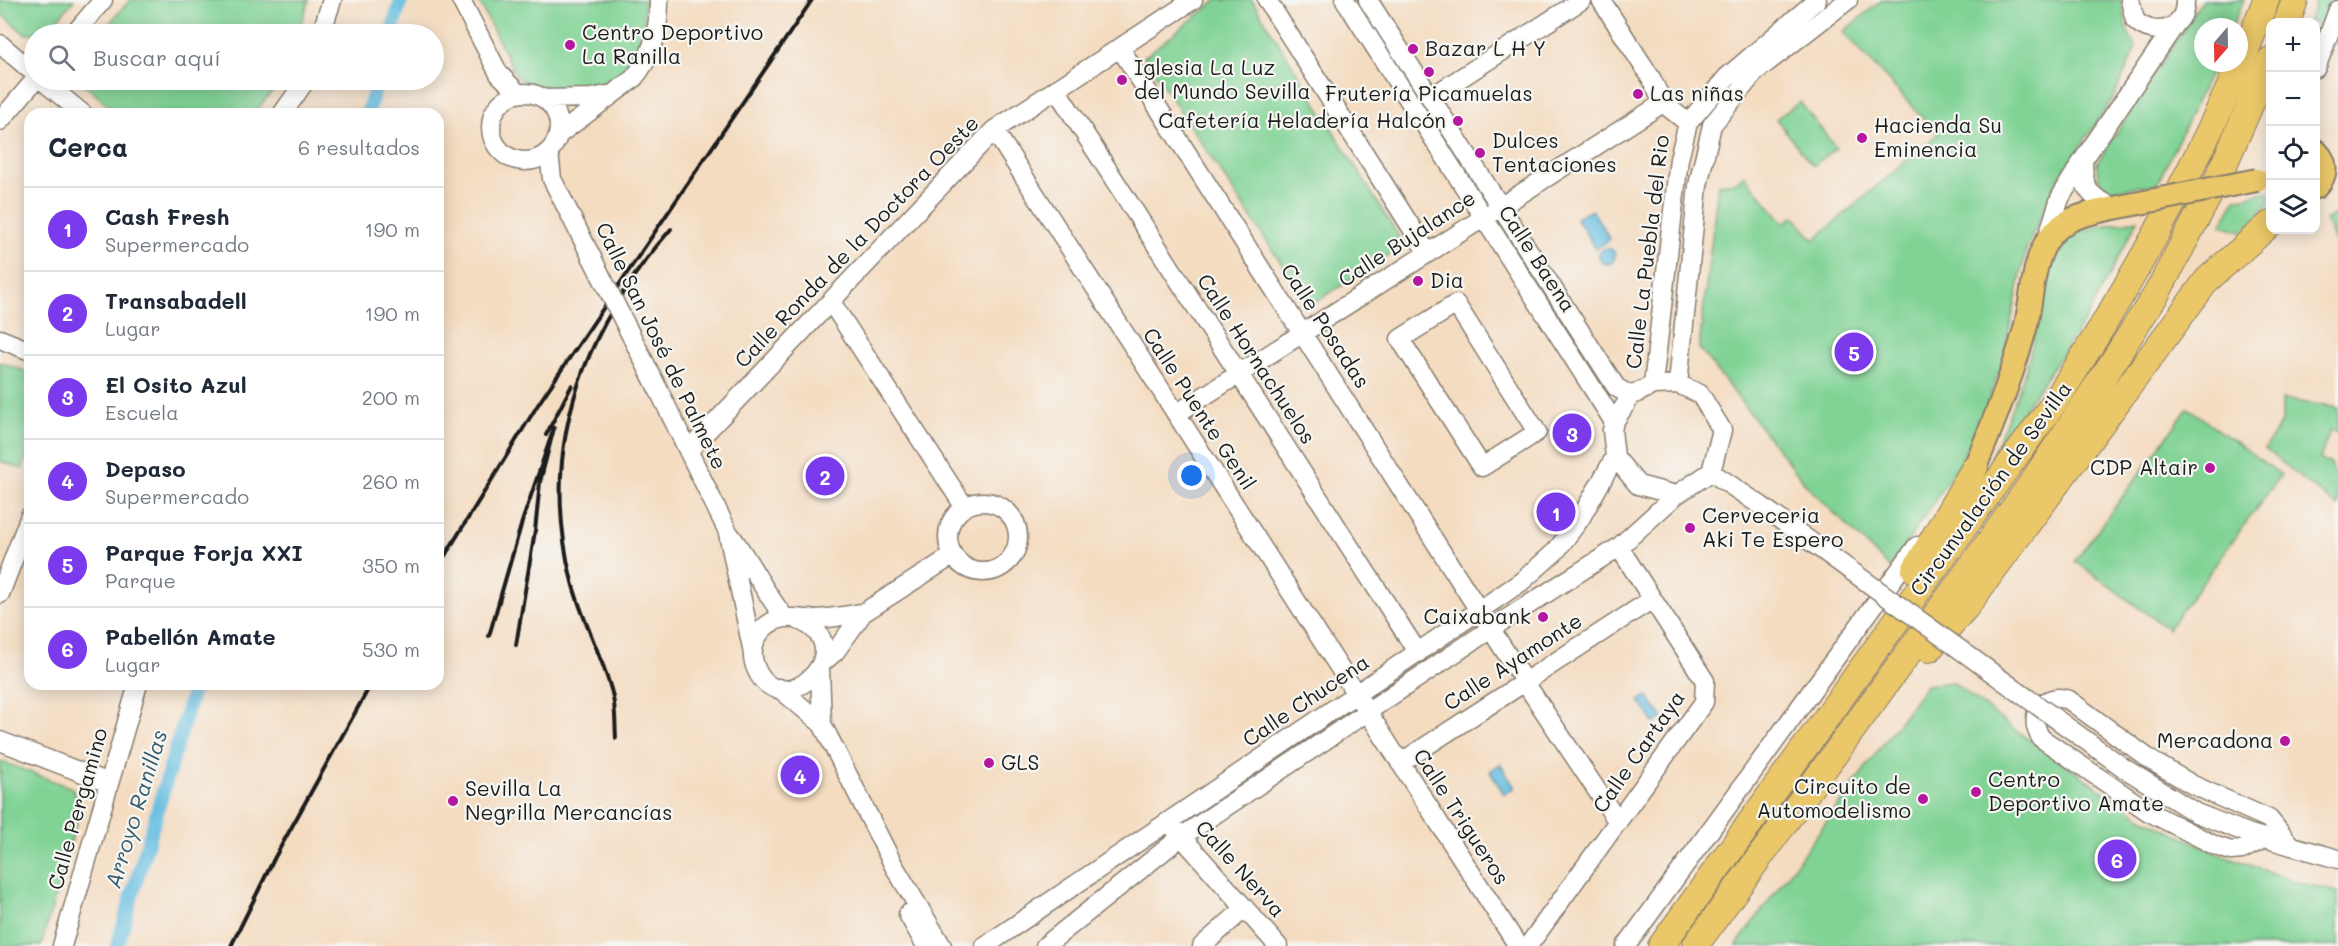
<!DOCTYPE html>
<html lang="es">
<head>
<meta charset="utf-8">
<style>
  body { margin:0; font-family:Mali,sans-serif; background:#f2f2f3; color:#1f2937 }
  .controls { position:absolute; right:18px; top:18px; display:grid; overflow:hidden; border-radius:12px; box-shadow:0 3px 15px #0003 }
  .controls button { width:54px; height:54px; display:grid; place-items:center; padding:0; border:0; border-bottom:2px solid #e0e1e3; background:#fff; color:#1f2937; font:30px sans-serif }
  .compass { position:absolute; left:2194px; top:18px; width:54px; height:54px; border-radius:50%; background:#fff; box-shadow:0 3px 15px #0003; rotate:200deg }
  .you { position:absolute; left:1192px; top:476px; width:21px; height:21px; margin:-15px; border:4px solid #fff; border-radius:50%; background:#1a73e8; box-shadow:0 0 0 9px #1a73e833 }
  .badge { display:grid; place-items:center; width:39px; height:39px; border-radius:50%; background:#7c3aed; color:#fff; font-size:20px; font-weight:700 }
  .pin { position:absolute; translate:-50% -50%; border:3px solid #fff; box-shadow:0 2px 6px #0006 }
  .list { margin:0; padding:0; list-style:none }
  h2 { display:flex; justify-content:space-between; align-items:center; height:78px; margin:0; padding:0 24px; font-size:26px }
  h2 small { font-size:20px; font-weight:400; color:#747a83 }
  .list li { display:grid; grid-template-columns:39px 1fr auto; gap:18px; align-items:center; box-sizing:border-box; height:84px; padding:0 24px; border-top:2px solid #e0e1e3 }
  .list b { display:block; font-size:22px; white-space:nowrap }
  .list p { margin:0; font-size:20px; white-space:nowrap; color:#747a83 }
  .list em { font-size:20px; font-style:normal; color:#747a83 }
  .icon { flex:none; width:33px; height:33px; fill:none; stroke:currentColor; stroke-width:2; stroke-linecap:round; stroke-linejoin:round }
  .map { position:relative; flex:none; width:2338px; height:946px; overflow:hidden }
  .search { position:absolute; background:#fff; box-shadow:0 3px 15px #0003; left:24px; top:24px; width:420px; height:66px; display:flex; align-items:center; gap:15px; box-sizing:border-box; padding:0 21px; border-radius:33px; color:#747a83; font-size:22px }
  .panel { position:absolute; background:#fff; box-shadow:0 3px 15px #0003; left:24px; top:108px; width:420px; height:582px; border-radius:18px }
  .map>svg:first-child { display:block }
  .green { fill:#81d395; stroke:#4e7858; stroke-width:1.5 }
  .water { fill:#61bcdf; stroke:#3e6c7e; stroke-width:1.5 }
  .lines { fill:none; stroke-linecap:round; stroke-linejoin:round }
  .canal { stroke:#61bcdf; stroke-width:14 }
  .minor-casing { stroke:#887c6e; stroke-width:21 }
  .major-casing { stroke:#887c6e; stroke-width:26 }
  .highway-casing { stroke:#887c6e; stroke-width:28 }
  .minor { stroke:#fff; stroke-width:18 }
  .major { stroke:#eac769; stroke-width:22 }
  .highway { stroke:#eac769; stroke-width:26 }
  .rail { stroke:#1c1c1c; stroke-width:4 }
  .minor-bridge-casing { stroke:#887c6e; stroke-width:21; stroke-linecap:butt }
  .major-bridge-casing { stroke:#887c6e; stroke-width:26; stroke-linecap:butt }
  .minor-bridge { stroke:#fff; stroke-width:18 }
  .major-bridge { stroke:#eac769; stroke-width:22 }
  .poi-dot { fill:#b5179e; stroke:#f6f6f2; stroke-width:2 }
  .labels { text-anchor:middle; stroke-width:4.5; stroke-linejoin:round; paint-order:stroke }
  .poi-label { font-size:21px; fill:#1c1c1c; stroke:#f6f6f2; text-anchor:start }
  .street-label { font-size:21px; fill:#1c1c1c; stroke:#f6f6f2 }
  .water-label { font-size:22px; font-style:italic; fill:#385c6a; stroke:#f6f6f2 }
</style>
</head>
<body>
<div class="map">
<svg width="2338" height="946" viewBox="0 0 2338 946">
  <rect width="100%" height="100%" fill="#f6f6f2"/>
  <filter id="ink" filterUnits="userSpaceOnUse"><feTurbulence type="fractalNoise" baseFrequency=".0167" numOctaves="2"/><feDisplacementMap in="SourceGraphic" scale="12" xChannelSelector="R" yChannelSelector="G"/><feConvolveMatrix kernelMatrix="1 2 1 2 8 2 1 2 1" color-interpolation-filters="sRGB"/></filter>
  <filter id="wash" filterUnits="userSpaceOnUse"><feTurbulence type="fractalNoise" baseFrequency=".008" numOctaves="4" result="noise"/><feDisplacementMap in="SourceGraphic" scale="24" xChannelSelector="R" yChannelSelector="G"/><feGaussianBlur stdDeviation="1.35" result="paint"/><feColorMatrix in="noise" values="0 0 0 0 0 0 0 0 0 0 0 0 0 0 0 0 0 1.4 0 .05"/><feComposite in="paint" operator="in"/></filter>
  <g filter="url(#wash)">
    <rect width="100%" height="100%" fill="#f4dcc1"/>
    <!-- green -->
    <path class="green" d="M 0,0 L 74,0 L 47,31 L 25,34 L 0,13 Z
      M 130,0 L 309,0 L 298,34 L 100,34 Z
      M 478,0 L 644,0 C 647,49 630,82 579,91 C 558,95 534,89 517,77 Z
      M 1217,0 L 1252,0 L 1404,245 L 1310,306 L 1144,57 Z
      M 1882,0 L 2121,0 L 2127,30 L 2136,47 L 2114,97 L 2056,182 L 2027,247 L 2002,364 L 1986,407 L 1959,464 L 1890,568 L 1806,485 L 1699,348 L 1718,184 L 1737,182 L 1744,175 L 1784,223 L 1794,216 L 1814,240 L 1938,134 L 1843,32 Z
      M 2202,0 L 2244,0 L 2232,27 L 2203,27 L 2203,63 L 2215,63 L 2157,184 L 2117,190 L 2104,188 L 2098,178 L 2097,163 Z
      M 2317,0 L 2338,0 L 2316,59 L 2316,22 L 2308,22 Z
      M 79,80 L 282,80 L 253,114 L 118,114 Z
      M 1800,102 L 1836,148 L 1813,166 L 1776,119 Z
      M 2270,191 L 2270,202 L 2243,232 L 2221,225 L 2236,199 Z
      M 2338,213 L 2338,248 L 2325,219 Z
      M 2138,220 L 2084,322 L 1991,457 C 2005,424 2021,390 2030,354 C 2040,313 2043,277 2063,240 L 2095,227 Z
      M 0,362 L 30,373 L 30,450 L 22,469 L 0,461 Z
      M 2282,399 L 2338,408 L 2338,433 L 2330,430 L 2320,459 L 2331,464 L 2332,472 L 2338,474 L 2338,507 L 2265,449 L 2282,421 Z
      M 2188,408 L 2281,475 L 2168,629 L 2075,561 Z
      M 1953,682 L 2008,725 L 2141,817 L 2210,850 L 2293,881 L 2338,892 L 2338,946 L 1736,946 L 1926,685 Z
      M 0,761 L 72,788 L 81,806 L 41,946 L 0,946 Z"/>
    <!-- water -->
    <path class="water" d="M 1592,210 L 1610,239 L 1596,249 L 1576,218 Z
      M1599 256a8 8 0 1 1 16 0a8 8 0 1 1-16 0Z
      M 1647,696 L 1663,718 L 1654,723 L 1639,701 Z
      M 1500,764 L 1515,788 L 1504,794 L 1490,771 Z"/>
    <g class="lines">
      <!-- canal -->
      <path class="canal" d="M 391,34 L 401,0
        M 367,114 L 378,80
        M 117,946 L 195,684"/>
    </g>
  </g>
  <g filter="url(#ink)">
    <g class="lines">
      <!-- minor casing -->
      <g class="minor-casing">
        <path id="minor" d="M 461,0 L 499,74 L 518,93
          M 1267,0 L 1427,252
          M 1345,0 L 1614,422
          M 1368,0 L 1616,387 L 1631,396
          M 1601,0 L 1651,78 L 1663,103 L 1688,123
          M 2130,0 L 2135,20 C 2154,39 2186,30 2185,0
          M 74,34 L 103,0
          M 321,34 L 332,0
          M 0,44 L 34,73
          M 1120,48 L 1524,681 L 1618,822
          M 2316,68 L 2338,10
          M 42,80 L 83,114
          M 1056,89 L 1418,653
          M491 127a34 34 0 1 1 68 0a34 34 0 1 1-68 0Z
          M 1431,97 L 1582,0
          M 544,99 L 591,98 L 607,95
          M 282,114 L 306,80
          M 0,121 L 35,80
          M 994,130 L 1518,946
          M 558,135 L 633,79 C 653,56 659,30 659,0
          M 549,152 L 552,179 L 592,258
          M 2083,160 C 2083,190 2088,195 2114,208
          M 2047,239 L 2060,198 L 2083,160 L 2175,25
          M 831,302 L 964,506
          M 1456,304 L 1537,432 L 1482,467 L 1400,339 Z
          M 0,339 L 30,351
          M 1678,384 L 1698,185 L 1712,125 L 1755,72 L 1848,0
          M 1678,384 L 1700,394 L 1722,430 L 1711,472 L 1676,495 L 1638,485 L 1615,457 L 1612,430 L 1614,422 L 1631,396 L 1653,385 Z
          M 1653,385 L 1679,159 L 1688,123 L 1727,77 L 1817,0
          M 658,389 L 728,532 C 750,560 763,591 785,618
          M 1176,414 L 1663,103
          M 688,451 L 994,130 L 1193,0
          M 1711,472 L 1760,505
          M948 537a35 35 0 1 1 70 0a35 35 0 1 1-70 0Z
          M 728,533 L 752,648
          M 0,594 L 30,516
          M 798,620 C 867,647 779,730 755,666 C 747,644 762,621 785,618 C 795,617 806,620 817,619 C 832,618 848,615 863,613
          M 822,663 L 835,652 L 863,613 L 952,556
          M 820,669 L 822,724 L 894,866 L 942,946
          M 779,688 L 822,724
          M 0,741 L 109,783
          M 1400,763 L 1651,600
          M 2124,768 L 2196,813 L 2250,834 L 2338,859
          M 1174,828 L 1278,946
          M 2265,838 L 2242,850 L 2231,851 L 2216,846 L 2149,812 L 2041,738 C 2026,716 2044,691 2069,700 L 2152,761 L 2193,785 L 2269,819 L 2291,846
          M 908,914 L 926,946
          M 62,946 L 138,684
          M 985,946 L 1521,582 L 1556,551 L 1580,519 L 1615,457
          M 1045,946 L 1181,837 L 1492,628 L 1619,547 L 1676,495
          M 1202,946 L 1245,908
          M 1528,946 L 1704,702 L 1705,681 L 1619,547
          M 1626,946 L 1917,546"/>
      </g>
      <!-- major casing -->
      <g class="major-casing">
        <path id="major" d="M 2316,151 C 2328,162 2327,176 2316,187
          M 1975,467 C 1994,422 2012,377 2025,329 C 2032,302 2032,264 2047,241 C 2061,217 2090,213 2114,208"/>
      </g>
      <!-- highway casing -->
      <g class="highway-casing">
        <path id="highway" d="M 2287,22 L 2295,0
          M 1915,570 L 1975,467
          M 1929,649 L 1966,607 L 2207,280 L 2270,224
          M 1661,946 L 2054,403 C 2137,275 2211,143 2266,0
          M 1695,946 L 2029,487 L 2107,371 L 2157,293 L 2218,178 L 2270,60"/>
      </g>
      <!-- minor -->
      <use href="#minor" class="minor"/>
      <!-- major -->
      <use href="#major" class="major"/>
      <!-- highway -->
      <use href="#highway" class="highway"/>
      <!-- rail -->
      <path class="rail" d="M 546,435 L 572,385
        M 438,567 L 539,403 L 812,0
        M 489,636 L 522,522 L 554,428 L 540,482 L 535,531 L 516,645
        M 616,738 C 615,724 616,707 612,693 C 602,655 582,620 572,582 C 538,448 583,330 671,229
        M 231,946 L 275,857 L 371,684"/>
      <!-- minor-bridge casing -->
      <g class="minor-bridge-casing">
        <path id="minor-bridge" d="M 592,258 L 658,389
          M 1760,505 L 2124,768"/>
      </g>
      <!-- major-bridge casing -->
      <g class="major-bridge-casing">
        <path id="major-bridge" d="M 2114,208 L 2257,180"/>
      </g>
      <!-- minor-bridge -->
      <use href="#minor-bridge" class="minor-bridge"/>
      <!-- major-bridge -->
      <use href="#major-bridge" class="major-bridge"/>
    </g>
  </g>
  <!-- markers -->
  <g class="poi-dot">
    <circle cx="570" cy="45" r="6"/>
    <circle cx="1413" cy="49" r="6"/>
    <circle cx="1429" cy="72" r="6"/>
    <circle cx="1122" cy="80" r="6"/>
    <circle cx="1638" cy="94" r="6"/>
    <circle cx="1458" cy="121" r="6"/>
    <circle cx="1862" cy="138" r="6"/>
    <circle cx="1480" cy="153" r="6"/>
    <circle cx="1418" cy="281" r="6"/>
    <circle cx="2210" cy="468" r="6"/>
    <circle cx="1690" cy="528" r="6"/>
    <circle cx="1543" cy="617" r="6"/>
    <circle cx="2285" cy="741" r="6"/>
    <circle cx="989" cy="763" r="6"/>
    <circle cx="1976" cy="792" r="6"/>
    <circle cx="1923" cy="799" r="6"/>
    <circle cx="453" cy="801" r="6"/>
  </g>
  <g class="labels">
    <!-- poi labels -->
    <g class="poi-label">
      <text x="582" y="40">Centro Deportivo<tspan x="582" dy="24">La Ranilla</tspan></text>
      <text x="1425" y="56">Bazar L H Y</text>
      <text x="1134" y="75">Iglesia La Luz<tspan x="1134" dy="24">del Mundo Sevilla</tspan></text>
      <text x="1429" y="101" text-anchor="middle">Frutería Picamuelas</text>
      <text x="1650" y="101">Las niñas</text>
      <text x="1446" y="128" text-anchor="end">Cafetería Heladería Halcón</text>
      <text x="1874" y="133">Hacienda Su<tspan x="1874" dy="24">Eminencia</tspan></text>
      <text x="1492" y="148">Dulces<tspan x="1492" dy="24">Tentaciones</tspan></text>
      <text x="1430" y="288">Dia</text>
      <text x="2198" y="475" text-anchor="end">CDP Altair</text>
      <text x="1702" y="523">Cerveceria<tspan x="1702" dy="24">Aki Te Espero</tspan></text>
      <text x="1531" y="624" text-anchor="end">Caixabank</text>
      <text x="2273" y="748" text-anchor="end">Mercadona</text>
      <text x="1001" y="770">GLS</text>
      <text x="1988" y="787">Centro<tspan x="1988" dy="24">Deportivo Amate</tspan></text>
      <text x="1911" y="794" text-anchor="end">Circuito de<tspan x="1911" dy="24">Automodelismo</tspan></text>
      <text x="465" y="796">Sevilla La<tspan x="465" dy="24">Negrilla Mercancías</tspan></text>
    </g>
    <!-- street labels -->
    <g class="street-label">
      <text transform="translate(1407 239) rotate(-33)" y="7">Calle Bujalance</text>
      <text transform="translate(857 242) rotate(-46)" y="7">Calle Ronda de la Doctora Oeste</text>
      <text transform="translate(1648 252) rotate(-83)" y="7">Calle La Puebla del Rio</text>
      <text transform="translate(1537 259) rotate(57)" y="7">Calle Baena</text>
      <text transform="translate(1325 326) rotate(57)" y="7">Calle Posadas</text>
      <text transform="translate(661 346) rotate(64)" y="7">Calle San José de Palmete</text>
      <text transform="translate(1256 359) rotate(57)" y="7">Calle Hornachuelos</text>
      <text transform="translate(1199 409) rotate(57)" y="7">Calle Puente Genil</text>
      <text transform="translate(1991 489) rotate(-54)" y="7">Circunvalación de Sevilla</text>
      <text transform="translate(1513 662) rotate(-33)" y="7">Calle Ayamonte</text>
      <text transform="translate(1306 701) rotate(-34)" y="7">Calle Chucena</text>
      <text transform="translate(1639 752) rotate(-55)" y="7">Calle Cartaya</text>
      <text transform="translate(78 809) rotate(-74)" y="7">Calle Pergamino</text>
      <text transform="translate(1461 817) rotate(57)" y="7">Calle Trigueros</text>
      <text transform="translate(1240 869) rotate(48)" y="7">Calle Nerva</text>
    </g>
    <!-- water labels -->
    <g class="water-label">
      <text transform="translate(136 809) rotate(-73)" y="8">Arroyo Ranillas</text>
    </g>
  </g>
</svg>
<div class="controls">
<button>+</button>
<button>−</button>
<button><svg class="icon" aria-label="locate" viewBox="0 0 24 24"><circle cx="12" cy="12" r="6"/><path d="M12 2v4M12 18v4M2 12h4M18 12h4"/></svg></button>
<button><svg class="icon" aria-label="layers" viewBox="0 0 24 24"><path d="M12 4l9 5-9 5-9-5zM3 14l9 5 9-5"/></svg></button>
</div>
<svg class="compass" viewBox="-18 -18 36 36"><path d="M0-13l5 13h-10z" fill="#e53935"/><path d="M0 13l5-13h-10z" fill="#747a83"/></svg>
<div class="you"></div>
<div class="pin badge" style="left:1556px;top:512px">1</div>
<div class="pin badge" style="left:825px;top:476px">2</div>
<div class="pin badge" style="left:1572px;top:433px">3</div>
<div class="pin badge" style="left:800px;top:775px">4</div>
<div class="pin badge" style="left:1854px;top:352px">5</div>
<div class="pin badge" style="left:2117px;top:859px">6</div>
<div class="search"><svg class="icon" aria-label="search" viewBox="0 0 24 24"><circle cx="10" cy="10" r="6"/><path d="M15 15l6 6"/></svg>Buscar aquí</div>
<section class="panel">
<h2>Cerca<small>6 resultados</small></h2>
<ul class="list">
<li><span class="badge">1</span><div><b>Cash Fresh</b><p>Supermercado</p></div><em>190 m</em></li>
<li><span class="badge">2</span><div><b>Transabadell</b><p>Lugar</p></div><em>190 m</em></li>
<li><span class="badge">3</span><div><b>El Osito Azul</b><p>Escuela</p></div><em>200 m</em></li>
<li><span class="badge">4</span><div><b>Depaso</b><p>Supermercado</p></div><em>260 m</em></li>
<li><span class="badge">5</span><div><b>Parque Forja XXI</b><p>Parque</p></div><em>350 m</em></li>
<li><span class="badge">6</span><div><b>Pabellón Amate</b><p>Lugar</p></div><em>530 m</em></li>
</ul>
</section>
</div>
</body>
</html>
